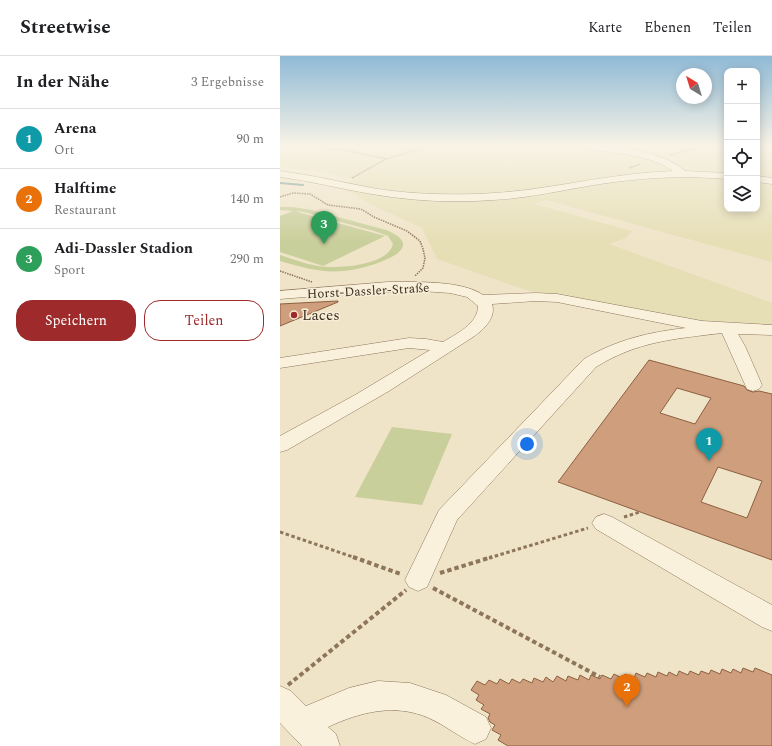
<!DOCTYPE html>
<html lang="de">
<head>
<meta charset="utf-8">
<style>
  body { margin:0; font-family:Spectral,serif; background:#f2f2f2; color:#202124 }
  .controls { position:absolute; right:12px; top:12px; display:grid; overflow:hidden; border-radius:8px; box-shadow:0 2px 10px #0003 }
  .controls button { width:36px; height:36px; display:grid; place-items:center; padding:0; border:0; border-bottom:1px solid #e0e0e0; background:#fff; color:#202124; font:20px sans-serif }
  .compass { position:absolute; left:396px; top:12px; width:36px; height:36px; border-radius:50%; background:#fff; box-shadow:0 2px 10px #0003; rotate:322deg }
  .you { position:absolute; left:247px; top:388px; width:14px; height:14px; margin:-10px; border:3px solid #fff; border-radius:50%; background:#1a73e8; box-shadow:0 0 0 6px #1a73e833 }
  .badge { display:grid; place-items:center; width:26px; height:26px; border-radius:50%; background:#9e2a2b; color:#fff; font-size:13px; font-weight:700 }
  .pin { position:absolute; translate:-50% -33px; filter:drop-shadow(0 1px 2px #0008) }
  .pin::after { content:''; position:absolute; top:21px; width:14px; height:12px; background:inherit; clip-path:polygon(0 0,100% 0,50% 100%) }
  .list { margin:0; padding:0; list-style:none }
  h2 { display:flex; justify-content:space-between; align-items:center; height:52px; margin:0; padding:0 16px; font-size:17px }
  h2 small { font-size:13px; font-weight:400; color:#757577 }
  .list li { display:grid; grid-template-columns:26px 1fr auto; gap:12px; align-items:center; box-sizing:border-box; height:60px; padding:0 16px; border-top:1px solid #e0e0e0 }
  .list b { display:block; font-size:15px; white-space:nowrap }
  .list p { margin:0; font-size:13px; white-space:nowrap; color:#757577 }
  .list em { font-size:13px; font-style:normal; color:#757577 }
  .actions { display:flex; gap:8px; padding:12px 16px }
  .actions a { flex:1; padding:9px 0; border:1px solid #9e2a2b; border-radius:16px; text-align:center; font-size:14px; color:#9e2a2b }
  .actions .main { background:#9e2a2b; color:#fff }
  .icon { flex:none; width:22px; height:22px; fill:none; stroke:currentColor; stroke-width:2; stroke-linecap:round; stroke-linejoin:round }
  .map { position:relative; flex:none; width:492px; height:690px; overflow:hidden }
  header { display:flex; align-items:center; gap:24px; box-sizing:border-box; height:56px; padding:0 20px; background:#fff; border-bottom:1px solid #e0e0e0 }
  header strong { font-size:19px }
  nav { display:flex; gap:22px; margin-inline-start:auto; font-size:14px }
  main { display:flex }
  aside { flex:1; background:#fff }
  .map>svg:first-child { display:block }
  .farmland { fill:#e6deb5 }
  .green { fill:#c9cf9b }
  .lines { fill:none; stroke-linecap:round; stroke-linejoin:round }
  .stream { stroke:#6f938a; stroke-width:2 }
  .building { fill:#cf9f7d; stroke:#8d5f41; fill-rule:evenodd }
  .minor-casing { stroke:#8d765c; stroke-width:1 }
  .path-far2 { stroke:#8d765c; stroke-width:1.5; stroke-dasharray:1.5 1; stroke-linecap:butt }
  .path-far1 { stroke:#8d765c; stroke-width:3; stroke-dasharray:3.5 2.5; stroke-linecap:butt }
  .path { stroke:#8d765c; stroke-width:4; stroke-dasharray:4.5 3; stroke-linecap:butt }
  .minor { fill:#faf1dc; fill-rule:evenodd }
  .poi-dot { fill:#9e2a2b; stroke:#f7eed8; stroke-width:1.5 }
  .labels { text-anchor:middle; stroke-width:3; stroke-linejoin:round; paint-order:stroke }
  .far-street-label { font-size:13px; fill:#3d2e20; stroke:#f7eed8 }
  .poi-label { font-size:15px; fill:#3d2e20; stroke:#f7eed8; text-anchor:start }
</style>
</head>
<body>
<header>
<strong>Streetwise</strong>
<nav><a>Karte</a><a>Ebenen</a><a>Teilen</a></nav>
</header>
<main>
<aside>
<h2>In der Nähe<small>3 Ergebnisse</small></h2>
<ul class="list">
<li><span class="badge" style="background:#0f9aa8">1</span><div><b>Arena</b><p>Ort</p></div><em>90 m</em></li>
<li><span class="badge" style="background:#e8710a">2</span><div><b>Halftime</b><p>Restaurant</p></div><em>140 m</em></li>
<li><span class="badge" style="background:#2e9e5b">3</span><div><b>Adi-Dassler Stadion</b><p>Sport</p></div><em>290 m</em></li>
</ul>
<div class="actions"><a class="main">Speichern</a><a>Teilen</a></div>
</aside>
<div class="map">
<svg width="492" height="690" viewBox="0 0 492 690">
  <rect width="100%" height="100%" fill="#f0e4c8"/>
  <!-- farmland -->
  <path class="farmland" d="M 0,90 L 39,90 L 53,92 L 70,90 L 447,90 L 447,153 L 477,153 L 477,90 L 492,90 L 492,206 L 266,144 L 254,148 L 352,175 L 346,182 L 329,188 L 492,247 L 492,272 L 436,269 L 246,234 L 157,203 L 142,172 L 94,150 L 60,130 L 75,123 L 35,115 L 0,111 Z"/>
  <!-- green -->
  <path class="green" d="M 13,151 L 32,154 L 106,174 C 156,194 82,214 63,215 C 41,217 21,211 0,205 L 0,199 C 13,203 25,208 38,210 C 57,213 108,210 113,188 L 108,180 L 94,175 L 24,156 L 0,154 L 0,151 Z
    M 13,155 L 14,155 L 105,180 L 43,210 L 0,196 L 0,160 Z
    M 112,371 L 172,378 L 142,449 L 75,441 Z"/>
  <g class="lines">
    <!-- stream -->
    <path class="stream" d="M 0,127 L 23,129"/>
  </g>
  <!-- building -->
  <path class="building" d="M 58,245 L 58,246 L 0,270 L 0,248 Z
    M 369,304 L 464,330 L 467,334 L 473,336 L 479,335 L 492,338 L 492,504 L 278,426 ZM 397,332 L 431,342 L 415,368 L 380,357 ZM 438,411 L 482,425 L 467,462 L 421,446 Z
    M 463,612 L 473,616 L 475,612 L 492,619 L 492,690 L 228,690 L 218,684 L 221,679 L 212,674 L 215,669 L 210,666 L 208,662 L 210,658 L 201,653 L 204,649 L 196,644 L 199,639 L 191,634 L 197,625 L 205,629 L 209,624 L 217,628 L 220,623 L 229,628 L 232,623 L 240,627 L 243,623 L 252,627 L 254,622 L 263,626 L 266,621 L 273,626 L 277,620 L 286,625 L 288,620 L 298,624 L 300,619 L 309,624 L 311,619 L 320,623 L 322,619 L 331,623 L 334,618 L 342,622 L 345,618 L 354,622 L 356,617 L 365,621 L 367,617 L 376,621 L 378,616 L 387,620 L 389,616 L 397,620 L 399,615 L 408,619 L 410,615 L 419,619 L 421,615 L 429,618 L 431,614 L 440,618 L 442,613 L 451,617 L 453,613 L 461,617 Z"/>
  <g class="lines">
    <!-- minor casing -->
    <g class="minor-casing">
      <path id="minor" d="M 304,90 C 333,90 382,94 405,115 L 447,117 L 447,123 C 410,120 372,121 335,126 C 294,131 254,142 213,144 C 173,147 132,145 92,138 C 61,133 31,125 0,121 L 0,115 C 31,119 61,126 92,132 C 127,138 163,139 198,138 C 264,136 327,117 393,115 C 372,99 334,97 308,93 Z
        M 477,120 L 492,122 L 492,128 L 477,126 Z
        M 108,226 C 134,226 182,224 203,239 L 256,237 L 277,238 L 422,265 L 492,269 L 492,279 L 458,278 L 465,290 L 482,329 L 479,333 L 473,335 L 467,333 L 442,277 C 394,283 358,285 316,311 L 177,464 L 147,531 L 138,535 L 129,531 L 125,524 L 159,454 L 304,303 C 336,284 369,276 406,272 L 277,246 L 256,245 L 212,248 C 217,263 201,276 190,283 L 109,335 L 7,394 L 0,396 L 0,380 L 75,339 L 150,294 L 129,292 L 0,312 L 0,302 L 129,282 L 146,283 L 163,286 C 176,278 198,268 198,250 L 187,241 L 170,237 L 141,235 L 75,237 L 0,243 L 0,235 Z
        M 324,458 L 332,461 L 492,549 L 492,575 L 482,571 L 316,473 L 312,467 L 316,461 Z
        M 98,625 L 130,627 L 166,639 L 206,661 L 211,672 L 206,683 L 195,688 C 179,681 165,669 149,662 C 115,647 80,656 48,671 L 56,678 L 60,690 L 22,690 L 0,667 L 0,630 L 11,635 L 26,650 L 69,632 Z"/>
    </g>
    <!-- path-far2 -->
    <path class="path-far2" d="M 32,90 L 64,94 L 107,103 L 148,90
      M 391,99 L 421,90
      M 349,112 L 361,108
      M 72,122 L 106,103
      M 0,141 L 13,137 L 30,138 L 48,149 L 81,153 L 94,161 L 127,175 L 140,185 L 143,193 L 145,202 L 143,212 L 135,220
      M 0,215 L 32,226"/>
    <!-- path-far1 -->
    <path class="path-far1" d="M 344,461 L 360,456
      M 0,476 L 76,502
      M 209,502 L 308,472"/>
    <!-- path -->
    <path class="path" d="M 73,501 L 121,518
      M 160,517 L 212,501
      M 153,532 L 320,621
      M 8,629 L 126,534"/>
    <!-- minor -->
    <use href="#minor" class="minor"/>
  </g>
  <!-- sky -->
  <linearGradient id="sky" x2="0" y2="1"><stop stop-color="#8fbad6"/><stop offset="0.48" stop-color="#f8f3e6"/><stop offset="1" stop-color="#f8f3e6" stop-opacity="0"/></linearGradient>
  <rect width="492" height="187" fill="url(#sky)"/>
  <!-- markers -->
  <circle class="poi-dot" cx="14" cy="259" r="4"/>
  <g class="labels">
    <!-- far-street labels -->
    <g class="far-street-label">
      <text transform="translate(88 234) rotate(-3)" y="5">Horst-Dassler-Straße</text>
    </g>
    <!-- poi labels -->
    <g class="poi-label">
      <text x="22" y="264">Laces</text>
    </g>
  </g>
</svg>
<div class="controls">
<button>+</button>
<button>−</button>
<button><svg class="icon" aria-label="locate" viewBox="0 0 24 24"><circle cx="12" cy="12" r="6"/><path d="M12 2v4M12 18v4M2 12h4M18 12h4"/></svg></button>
<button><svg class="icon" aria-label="layers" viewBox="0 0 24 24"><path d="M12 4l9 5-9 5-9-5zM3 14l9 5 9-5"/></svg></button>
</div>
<svg class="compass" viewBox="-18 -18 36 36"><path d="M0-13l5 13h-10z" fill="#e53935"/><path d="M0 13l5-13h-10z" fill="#757577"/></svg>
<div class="you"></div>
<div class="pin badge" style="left:429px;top:405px;background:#0f9aa8">1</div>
<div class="pin badge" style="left:347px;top:651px;background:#e8710a">2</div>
<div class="pin badge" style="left:44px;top:188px;background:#2e9e5b">3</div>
</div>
</main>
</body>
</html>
